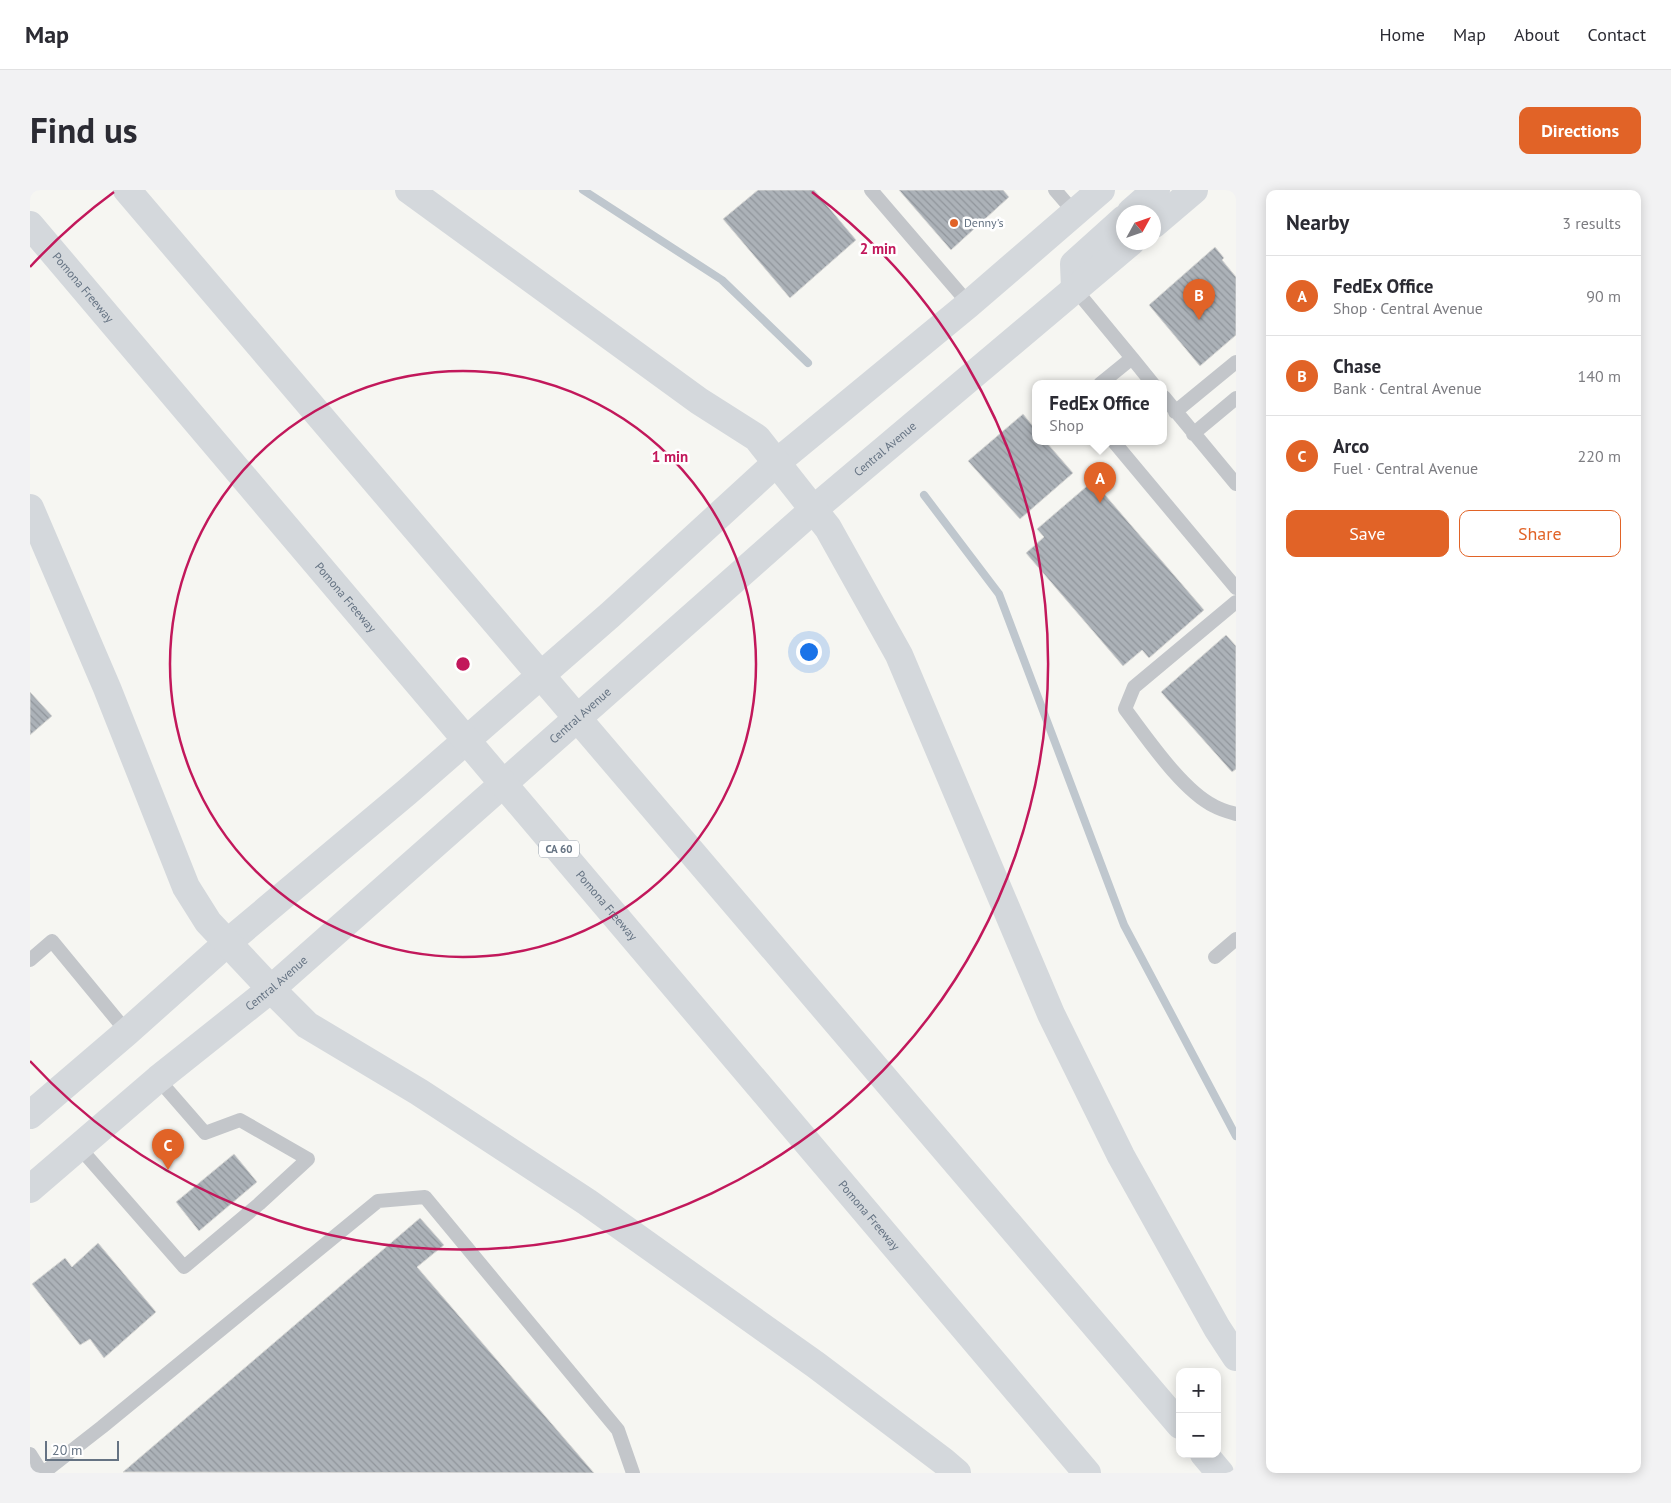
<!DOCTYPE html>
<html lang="en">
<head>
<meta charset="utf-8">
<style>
  body { margin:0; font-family:"PT Sans",sans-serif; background:#f2f2f3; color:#2b2b33 }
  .controls { position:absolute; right:15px; bottom:15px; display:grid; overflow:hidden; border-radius:10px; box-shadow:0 2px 12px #0003 }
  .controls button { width:45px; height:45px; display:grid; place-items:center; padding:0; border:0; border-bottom:1px solid #e1e1e2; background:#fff; color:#2b2b33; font:25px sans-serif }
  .compass { position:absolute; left:1086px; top:15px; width:45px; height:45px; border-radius:50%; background:#fff; box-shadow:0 2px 12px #0003; rotate:50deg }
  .scale { position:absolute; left:15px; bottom:12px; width:74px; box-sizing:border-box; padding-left:5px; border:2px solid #657383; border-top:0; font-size:14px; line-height:18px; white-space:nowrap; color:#657383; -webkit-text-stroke:4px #fff; paint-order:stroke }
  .you { position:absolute; left:778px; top:461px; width:18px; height:18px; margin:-12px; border:4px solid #fff; border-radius:50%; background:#1a73e8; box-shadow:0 0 0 8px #1a73e833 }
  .badge { display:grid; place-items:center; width:32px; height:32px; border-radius:50%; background:#e16327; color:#fff; font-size:16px; font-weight:700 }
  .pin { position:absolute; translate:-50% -41px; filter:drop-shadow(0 1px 2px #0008) }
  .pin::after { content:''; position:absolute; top:26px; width:18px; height:15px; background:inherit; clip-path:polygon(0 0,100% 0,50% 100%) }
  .popup { position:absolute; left:1002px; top:190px; width:135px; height:65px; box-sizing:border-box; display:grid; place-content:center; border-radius:10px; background:#fff; filter:drop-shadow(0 1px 4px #0005); font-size:16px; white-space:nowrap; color:#7c7c81 }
  .popup b { font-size:19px; color:#2b2b33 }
  .popup::after { content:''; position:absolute; left:50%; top:100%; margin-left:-10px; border:10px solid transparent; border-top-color:#fff }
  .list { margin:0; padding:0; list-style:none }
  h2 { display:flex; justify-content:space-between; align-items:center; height:65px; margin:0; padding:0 20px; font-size:21px }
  h2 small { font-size:16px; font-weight:400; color:#7c7c81 }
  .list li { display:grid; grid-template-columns:32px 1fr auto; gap:15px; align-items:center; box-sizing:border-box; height:80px; padding:0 20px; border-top:1px solid #e1e1e2 }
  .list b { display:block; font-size:19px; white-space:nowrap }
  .list p { margin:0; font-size:16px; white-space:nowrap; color:#7c7c81 }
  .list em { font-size:16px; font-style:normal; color:#7c7c81 }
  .actions { display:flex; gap:10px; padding:15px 20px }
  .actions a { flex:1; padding:11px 0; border:1px solid #e16327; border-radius:10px; text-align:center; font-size:18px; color:#e16327 }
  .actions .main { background:#e16327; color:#fff }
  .map { position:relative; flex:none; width:1206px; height:1283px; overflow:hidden; border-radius:10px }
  header { display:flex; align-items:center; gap:30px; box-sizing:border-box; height:70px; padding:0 25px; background:#fff; border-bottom:1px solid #e1e1e2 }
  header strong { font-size:24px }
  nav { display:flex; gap:28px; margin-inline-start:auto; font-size:18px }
  .intro { display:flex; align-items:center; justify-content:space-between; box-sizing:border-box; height:120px; padding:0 30px }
  h1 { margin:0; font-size:35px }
  .button { padding:12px 22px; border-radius:10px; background:#e16327; color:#fff; font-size:18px; font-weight:700 }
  main { display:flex; gap:30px; padding:0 30px }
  aside { flex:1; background:#fff; border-radius:10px; box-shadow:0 2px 12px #0003 }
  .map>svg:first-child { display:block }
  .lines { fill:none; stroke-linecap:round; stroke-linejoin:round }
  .stream { stroke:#bfc7ce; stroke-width:8 }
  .building { fill:url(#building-back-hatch); stroke:#d7d7d5 }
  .service { stroke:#c3c6ca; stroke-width:14 }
  .primary { stroke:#d4d8dc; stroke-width:28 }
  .motorway { stroke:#d4d8dc; stroke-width:28 }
  .ring { fill:none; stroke:#c2185b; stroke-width:2.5 }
  .poi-dot { fill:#e16327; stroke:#fff; stroke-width:2 }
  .labels { text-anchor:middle; stroke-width:5; stroke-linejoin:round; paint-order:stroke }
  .shield { fill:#fff; stroke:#939da8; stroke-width:1 }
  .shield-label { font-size:11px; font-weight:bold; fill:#657383 }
  .poi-label { font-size:12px; fill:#657383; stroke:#fff; text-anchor:start }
  .street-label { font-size:12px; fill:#657383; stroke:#fff }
  .centre { fill:#c2185b; stroke:#fff; stroke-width:2.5 }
  .ring-label { font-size:15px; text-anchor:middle; font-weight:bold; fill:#c2185b; stroke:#fff; stroke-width:5; stroke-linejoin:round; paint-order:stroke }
</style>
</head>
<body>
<header>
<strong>Map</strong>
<nav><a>Home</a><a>Map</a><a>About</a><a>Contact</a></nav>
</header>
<div class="intro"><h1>Find us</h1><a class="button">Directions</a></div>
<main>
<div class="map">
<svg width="1206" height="1283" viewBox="0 0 1206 1283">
  <defs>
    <pattern id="building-back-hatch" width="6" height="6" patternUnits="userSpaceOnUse" patternTransform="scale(1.25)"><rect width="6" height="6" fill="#acb2b8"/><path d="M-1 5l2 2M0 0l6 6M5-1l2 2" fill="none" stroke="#90959b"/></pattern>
  </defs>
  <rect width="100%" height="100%" fill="#f6f6f2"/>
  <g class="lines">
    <!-- stream -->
    <path class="stream" d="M 553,0 L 692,90 L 778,173
      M 894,305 L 969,404 L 1094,735 L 1206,946"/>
  </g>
  <!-- building -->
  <path class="building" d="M 728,0 L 784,0 L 826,50 L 760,108 L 693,29 Z
    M 869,0 L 973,0 L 979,7 L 921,60 Z
    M 1185,57 L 1194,68 L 1192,70 L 1206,87 L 1206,145 L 1170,176 L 1119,115 Z
    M 993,224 L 1006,240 L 1006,252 L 1016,252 L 1043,283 L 990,329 L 938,271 Z
    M 1063,291 L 1174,420 L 1119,468 L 1112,460 L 1093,476 L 996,363 L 1014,347 L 1007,339 Z
    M 1196,445 L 1206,456 L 1206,579 L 1202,582 L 1131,502 Z
    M 0,502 L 22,526 L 0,545 Z
    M 204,964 L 227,992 L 169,1041 L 146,1012 Z
    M 390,1028 L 414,1055 L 387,1077 L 564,1283 L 93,1282 Z
    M 68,1053 L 126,1122 L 74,1168 L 60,1149 L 50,1155 L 2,1094 L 35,1068 L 42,1077 Z"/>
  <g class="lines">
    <!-- service -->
    <path class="service" d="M 841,0 L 939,114
      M 1025,0 L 1044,22
      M 1045,99 L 1102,168 L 1070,194
      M 1102,168 L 1123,194
      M 1134,207 L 1206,294
      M 1145,222 L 1206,172
      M 1163,244 L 1206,208
      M 1084,252 L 1206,398
      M 1206,412 L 1104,497 L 1095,519 C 1117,548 1152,600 1184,616 C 1191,620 1199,622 1206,624
      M 1185,767 L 1206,749
      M 0,770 L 22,751 L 97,842
      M 49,957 L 154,1077 L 229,1014 L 278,969 L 210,930 L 175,943 L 128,889
      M 0,1264 L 12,1283
      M 13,1283 L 72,1237 L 348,1011 L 395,1007 L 588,1240 L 603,1283"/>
    <!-- primary -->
    <g class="primary">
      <path d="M 1101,22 L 1126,0"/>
      <path d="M 1124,34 L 1164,0"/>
      <path d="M 1045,99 L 1044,74 L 1094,29"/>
      <path d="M 0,925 L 97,842 L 197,753 L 377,602 L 580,425 L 746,273 L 939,114 L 1071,0"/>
      <path id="s1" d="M 0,999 L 128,889 L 241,799 L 784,319 L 1101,52"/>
    </g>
    <!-- motorway -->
    <g class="motorway">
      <path d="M 97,0 L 1150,1235"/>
      <path d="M 379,0 L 669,211 L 727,248 L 798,338 L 869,465 L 1021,824 L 1091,966 L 1187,1138 L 1206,1167"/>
      <path id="s2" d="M 0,35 L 1057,1283"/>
      <path d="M 0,318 L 77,498 L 156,697 L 178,732 L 241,799 L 277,835 L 389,902 L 557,1012 L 786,1175 L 913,1271 L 927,1283"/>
      <path d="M 1174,1264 L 1190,1283"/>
    </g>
  </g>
  <!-- distance rings -->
  <g class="ring">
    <circle cx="433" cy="474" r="293"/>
    <path d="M0 77A587 587 0 0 1 84 2M782 2A587 587 0 1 1 0 871"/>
  </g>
  <!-- markers -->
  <circle class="poi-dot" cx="924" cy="33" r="5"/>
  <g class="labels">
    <!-- shield labels -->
    <rect class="shield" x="509" y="650.5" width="40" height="17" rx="4"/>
    <g class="shield-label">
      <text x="529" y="663">CA 60</text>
    </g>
    <!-- poi labels -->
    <g class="poi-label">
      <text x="934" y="37">Denny's</text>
    </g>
    <!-- street labels -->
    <g class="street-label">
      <text dy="4" stroke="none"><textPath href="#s2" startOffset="82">Pomona Freeway</textPath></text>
      <text dy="4" stroke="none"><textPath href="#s1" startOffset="1131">Central Avenue</textPath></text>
      <text dy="4" stroke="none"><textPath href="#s2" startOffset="488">Pomona Freeway</textPath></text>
      <text dy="4" stroke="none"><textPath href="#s1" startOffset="726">Central Avenue</textPath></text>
      <text dy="4" stroke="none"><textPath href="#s2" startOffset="892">Pomona Freeway</textPath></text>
      <text dy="4" stroke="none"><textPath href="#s1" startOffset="321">Central Avenue</textPath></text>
      <text dy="4" stroke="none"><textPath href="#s2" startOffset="1298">Pomona Freeway</textPath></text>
    </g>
  </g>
  <circle cx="433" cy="474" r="8" class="centre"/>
  <g class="ring-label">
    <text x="848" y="64">2 min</text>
    <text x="640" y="272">1 min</text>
  </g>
</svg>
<div class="controls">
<button>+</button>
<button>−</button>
</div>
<svg class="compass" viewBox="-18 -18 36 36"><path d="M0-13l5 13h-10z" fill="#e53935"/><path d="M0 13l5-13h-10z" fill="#7c7c81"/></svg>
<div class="scale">20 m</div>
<div class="you"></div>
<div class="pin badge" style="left:1070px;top:313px">A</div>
<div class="popup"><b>FedEx Office</b>Shop</div>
<div class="pin badge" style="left:1169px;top:130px">B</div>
<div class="pin badge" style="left:138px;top:980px">C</div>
</div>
<aside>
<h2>Nearby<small>3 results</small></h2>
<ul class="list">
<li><span class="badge">A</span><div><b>FedEx Office</b><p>Shop · Central Avenue</p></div><em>90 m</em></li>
<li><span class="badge">B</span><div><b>Chase</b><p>Bank · Central Avenue</p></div><em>140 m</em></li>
<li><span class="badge">C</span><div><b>Arco</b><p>Fuel · Central Avenue</p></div><em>220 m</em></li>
</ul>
<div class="actions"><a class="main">Save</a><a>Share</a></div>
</aside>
</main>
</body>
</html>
